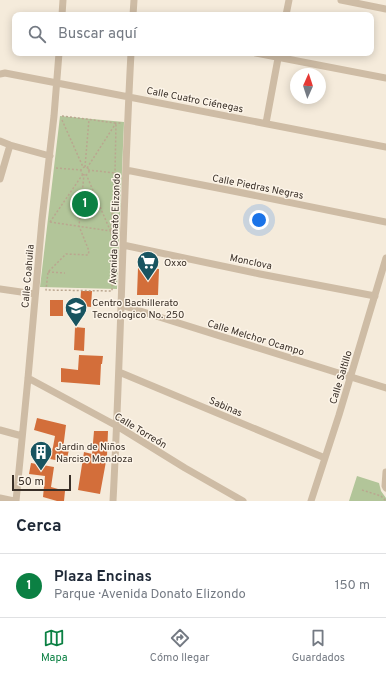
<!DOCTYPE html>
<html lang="es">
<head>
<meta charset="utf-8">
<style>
  body { margin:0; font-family:Overpass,sans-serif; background:#f6f6f7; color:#1f2937 }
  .compass { position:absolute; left:290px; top:68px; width:36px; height:36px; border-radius:50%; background:#fff; box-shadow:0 2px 10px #0003; rotate:3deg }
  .scale { position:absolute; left:12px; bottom:10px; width:59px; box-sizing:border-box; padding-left:4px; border:2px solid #392f27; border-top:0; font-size:11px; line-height:14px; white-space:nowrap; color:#392f27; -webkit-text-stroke:3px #fcf4e8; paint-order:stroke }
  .you { position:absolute; left:259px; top:220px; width:14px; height:14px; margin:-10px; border:3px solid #fff; border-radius:50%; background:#1a73e8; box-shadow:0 0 0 6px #1a73e833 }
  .badge { display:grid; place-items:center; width:26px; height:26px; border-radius:50%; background:#0b8043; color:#fff; font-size:13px; font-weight:700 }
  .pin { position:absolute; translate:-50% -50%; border:2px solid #fff; box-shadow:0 1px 4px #0006 }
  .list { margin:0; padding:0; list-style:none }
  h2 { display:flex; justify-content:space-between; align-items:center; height:52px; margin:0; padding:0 16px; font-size:17px }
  h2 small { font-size:13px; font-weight:400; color:#747a83 }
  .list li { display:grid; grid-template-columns:26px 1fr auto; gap:12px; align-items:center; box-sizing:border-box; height:64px; padding:0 16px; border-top:1px solid #e0e1e3 }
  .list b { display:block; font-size:15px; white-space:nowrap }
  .list p { margin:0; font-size:13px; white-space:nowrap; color:#747a83 }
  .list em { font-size:13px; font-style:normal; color:#747a83 }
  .icon { flex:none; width:22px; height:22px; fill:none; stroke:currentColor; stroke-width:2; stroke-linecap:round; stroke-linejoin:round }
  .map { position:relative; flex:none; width:386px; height:501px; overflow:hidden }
  .search { position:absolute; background:#fff; box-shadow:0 2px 10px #0003; left:12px; right:12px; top:12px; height:44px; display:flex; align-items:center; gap:10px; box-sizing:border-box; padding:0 14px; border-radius:8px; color:#747a83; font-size:15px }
  .sheet { height:116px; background:#fff }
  nav { display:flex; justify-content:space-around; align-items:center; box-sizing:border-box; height:56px; border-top:1px solid #e0e1e3; background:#fff; font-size:11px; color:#747a83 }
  nav a { display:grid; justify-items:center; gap:2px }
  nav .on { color:#0b8043 }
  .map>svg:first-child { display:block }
  .green { fill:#b2c599 }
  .building { fill:#d36e3a }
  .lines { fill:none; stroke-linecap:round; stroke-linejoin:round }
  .path { stroke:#baa68f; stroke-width:1.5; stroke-dasharray:2 2; stroke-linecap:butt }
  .street { stroke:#cebca5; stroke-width:7 }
  .labels { text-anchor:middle; stroke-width:3; stroke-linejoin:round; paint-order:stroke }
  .street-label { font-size:10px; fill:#392f27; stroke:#fcf4e8 }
  .poi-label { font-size:10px; fill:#392f27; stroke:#fcf4e8; text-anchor:start }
</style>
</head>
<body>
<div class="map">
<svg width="386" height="501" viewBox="0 0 386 501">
  <rect width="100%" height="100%" fill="#f5ebdb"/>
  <!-- green -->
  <path class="green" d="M 60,116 L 124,122 L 117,289 L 40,287 Z
    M 357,476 L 379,483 L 381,491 L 386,498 L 386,501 L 349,501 Z"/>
  <!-- building -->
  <path class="building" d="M 138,268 L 159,269 L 158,295 L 137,295 Z
    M 81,291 L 92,291 L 91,307 L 80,306 Z
    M 50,300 L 63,300 L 63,316 L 50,316 Z
    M 75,327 L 85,328 L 84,351 L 74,350 Z
    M 79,355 L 103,356 L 102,364 L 101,364 L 100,385 L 61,382 L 61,368 L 78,370 Z
    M 37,418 L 66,425 L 63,449 L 69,450 L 66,462 L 50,459 L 53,447 L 55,436 L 34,430 Z
    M 94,431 L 108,431 L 107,456 L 100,494 L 78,490 L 84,452 L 92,454 Z
    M 31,463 L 54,467 L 51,487 L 65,491 L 64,501 L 57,501 L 43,497 L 45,476 L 29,474 Z"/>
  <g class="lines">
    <!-- path -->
    <path class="path" d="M 62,116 L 116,123 L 115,173 L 111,232 L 113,251 L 112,291 L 46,290 L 48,272 L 66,254 L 88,255 L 89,251 L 79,226 L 84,174
      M 62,120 L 83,167
      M 85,167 L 89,119
      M81 171a4 4 0 1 1 8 0a4 4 0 1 1-8 0Z
      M 56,168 L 81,170
      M 87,168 L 116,123 L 121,123
      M 88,170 L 115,173
      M 86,174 L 110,230
      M 50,222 L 117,232
      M 50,222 L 83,174
      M 48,272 L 65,273
      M 362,490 L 381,496 L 386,501"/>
    <!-- street -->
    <path class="street" d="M 341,0 L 386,9
      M 62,15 L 63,0
      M 133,15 L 134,0
      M 286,15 L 289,0
      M 256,53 L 386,78
      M 0,74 L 5,73 L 57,83 L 386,147
      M 266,123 L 279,53
      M 0,141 L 10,145 L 50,156
      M 126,170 L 233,191 L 386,222
      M 0,179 L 10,145
      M 123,245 L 260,274 L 375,296
      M 0,289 L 35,294
      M 121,305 L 386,388
      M 119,372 L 325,458
      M 28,378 L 117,426 L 185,468 L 243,501
      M 0,430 L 22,436
      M 386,472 L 385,486 L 386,488
      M 0,498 L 14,501
      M 16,501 L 28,378 L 42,220 L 54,116 L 59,53
      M 113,501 C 121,352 123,202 131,53
      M 311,501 L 339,415 L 386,258"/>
  </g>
  <!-- icons -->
  <defs>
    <g id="supermarket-pin" transform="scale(1.15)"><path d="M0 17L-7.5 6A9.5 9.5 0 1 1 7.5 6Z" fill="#185460" stroke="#fcf4e8"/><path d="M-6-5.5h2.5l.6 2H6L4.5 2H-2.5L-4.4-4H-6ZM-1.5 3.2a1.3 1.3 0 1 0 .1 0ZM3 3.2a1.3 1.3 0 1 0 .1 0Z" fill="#fff"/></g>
    <g id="school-pin" transform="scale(1.15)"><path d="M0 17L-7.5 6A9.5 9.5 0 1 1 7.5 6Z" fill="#185460" stroke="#fcf4e8"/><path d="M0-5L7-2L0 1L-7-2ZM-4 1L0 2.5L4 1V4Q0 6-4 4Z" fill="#fff"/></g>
    <g id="building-pin" transform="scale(1.15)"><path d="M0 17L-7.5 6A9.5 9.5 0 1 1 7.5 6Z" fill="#185460" stroke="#fcf4e8"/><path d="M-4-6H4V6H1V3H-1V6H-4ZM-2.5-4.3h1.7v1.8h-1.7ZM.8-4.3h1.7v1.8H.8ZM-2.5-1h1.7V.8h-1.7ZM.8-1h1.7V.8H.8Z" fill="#fff"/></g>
  </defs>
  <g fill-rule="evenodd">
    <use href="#supermarket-pin" x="148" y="262"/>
    <use href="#school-pin" x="76" y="308"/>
    <use href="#building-pin" x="41" y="452"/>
  </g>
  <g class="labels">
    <!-- street labels -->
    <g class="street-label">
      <text transform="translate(195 99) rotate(11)" y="4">Calle Cuatro Ciénegas</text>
      <text transform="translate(258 186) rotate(11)" y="4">Calle Piedras Negras</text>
      <text transform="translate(114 229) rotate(-88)" y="4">Avenida Donato Elizondo</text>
      <text transform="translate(251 261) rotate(12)" y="4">Monclova</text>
      <text transform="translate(27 276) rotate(-85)" y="4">Calle Coahuila</text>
      <text transform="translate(256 337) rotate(17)" y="4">Calle Melchor Ocampo</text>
      <text transform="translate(340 377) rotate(-73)" y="4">Calle Saltillo</text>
      <text transform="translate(226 406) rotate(23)" y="4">Sabinas</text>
      <text transform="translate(141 430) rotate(31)" y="4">Calle Torreón</text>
    </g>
    <!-- poi labels -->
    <g class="poi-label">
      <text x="164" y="266">Oxxo</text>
      <text x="92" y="306">Centro Bachillerato<tspan x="92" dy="12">Tecnologico No. 250</tspan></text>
      <text x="56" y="450">Jardin de Niños<tspan x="56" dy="12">Narciso Mendoza</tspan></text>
    </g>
  </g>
</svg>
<svg class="compass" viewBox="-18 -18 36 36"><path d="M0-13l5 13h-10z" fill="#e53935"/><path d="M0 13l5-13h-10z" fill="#747a83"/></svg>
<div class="scale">50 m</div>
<div class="you"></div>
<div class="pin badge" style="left:85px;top:204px">1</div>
<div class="search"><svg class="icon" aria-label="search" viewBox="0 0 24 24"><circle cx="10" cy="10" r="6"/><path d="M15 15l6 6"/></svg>Buscar aquí</div>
</div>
<section class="sheet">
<h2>Cerca<small></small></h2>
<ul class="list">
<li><span class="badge">1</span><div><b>Plaza Encinas</b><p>Parque · Avenida Donato Elizondo</p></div><em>150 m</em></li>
</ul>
</section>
<nav>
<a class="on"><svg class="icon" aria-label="map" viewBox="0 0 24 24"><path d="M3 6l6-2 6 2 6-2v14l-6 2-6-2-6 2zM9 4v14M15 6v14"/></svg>Mapa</a>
<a><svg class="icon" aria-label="directions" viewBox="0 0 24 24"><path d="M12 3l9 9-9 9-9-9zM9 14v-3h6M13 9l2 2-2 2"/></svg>Cómo llegar</a>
<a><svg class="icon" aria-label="saved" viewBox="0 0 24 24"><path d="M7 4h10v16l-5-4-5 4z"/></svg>Guardados</a>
</nav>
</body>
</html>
